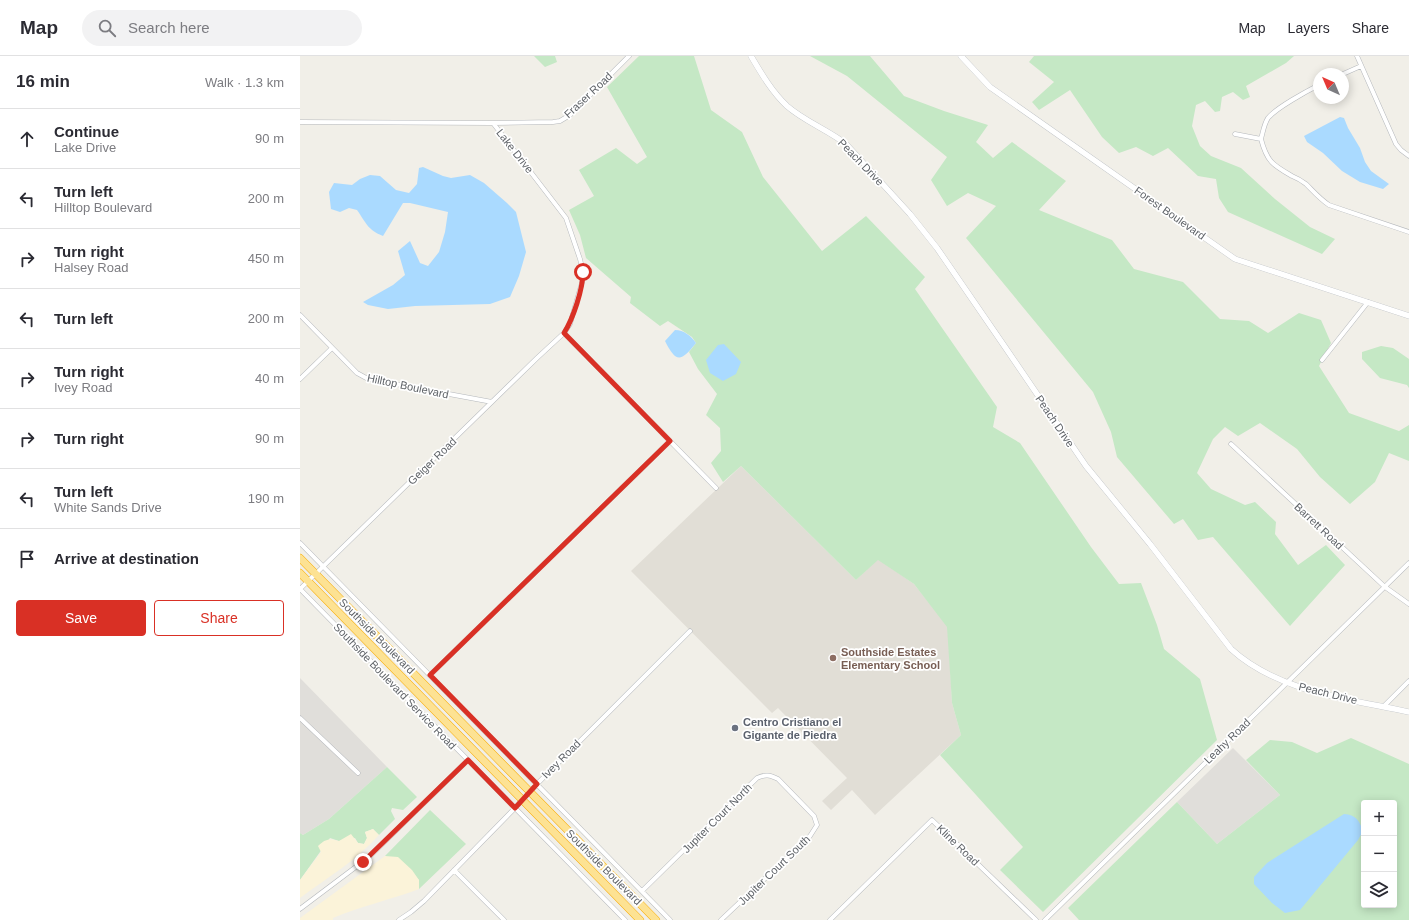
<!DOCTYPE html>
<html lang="en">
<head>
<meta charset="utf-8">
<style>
  body { margin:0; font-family:Arial,sans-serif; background:#f2f2f3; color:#2b2b33 }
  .controls { position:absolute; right:12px; bottom:12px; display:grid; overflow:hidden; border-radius:4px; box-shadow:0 2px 10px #0003 }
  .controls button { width:36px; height:36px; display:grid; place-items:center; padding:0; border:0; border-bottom:1px solid #e1e1e2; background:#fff; color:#2b2b33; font:20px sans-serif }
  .compass { position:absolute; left:1013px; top:12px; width:36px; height:36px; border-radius:50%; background:#fff; box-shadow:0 2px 10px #0003; rotate:316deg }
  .stop { position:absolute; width:12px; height:12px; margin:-9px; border:3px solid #d93025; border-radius:50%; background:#fff }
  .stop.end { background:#d93025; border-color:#fff; box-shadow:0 1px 4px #0008 }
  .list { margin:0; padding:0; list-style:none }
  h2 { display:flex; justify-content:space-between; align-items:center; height:52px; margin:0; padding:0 16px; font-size:17px }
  h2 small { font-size:13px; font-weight:400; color:#7c7c81 }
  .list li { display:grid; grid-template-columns:26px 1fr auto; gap:12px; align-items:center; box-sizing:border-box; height:60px; padding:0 16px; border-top:1px solid #e1e1e2 }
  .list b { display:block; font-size:15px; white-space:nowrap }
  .list p { margin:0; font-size:13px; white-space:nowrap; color:#7c7c81 }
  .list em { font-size:13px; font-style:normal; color:#7c7c81 }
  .actions { display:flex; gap:8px; padding:12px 16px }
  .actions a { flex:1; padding:9px 0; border:1px solid #d93025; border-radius:4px; text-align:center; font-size:14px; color:#d93025 }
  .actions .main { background:#d93025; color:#fff }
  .icon { flex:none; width:22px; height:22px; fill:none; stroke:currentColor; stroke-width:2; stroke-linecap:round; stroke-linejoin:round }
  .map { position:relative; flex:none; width:1109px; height:864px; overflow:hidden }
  header { display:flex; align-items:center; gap:24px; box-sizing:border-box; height:56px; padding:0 20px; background:#fff; border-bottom:1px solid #e1e1e2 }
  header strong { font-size:19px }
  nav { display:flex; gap:22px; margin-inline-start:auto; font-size:14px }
  .search { width:280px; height:36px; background:#f2f2f3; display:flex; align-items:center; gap:10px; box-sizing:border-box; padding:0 14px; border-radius:22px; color:#7c7c81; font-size:15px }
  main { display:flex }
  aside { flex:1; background:#fff }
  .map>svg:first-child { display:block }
  .industrial { fill:#e0deda }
  .education { fill:#e1ded6 }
  .green { fill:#c5e8c5; fill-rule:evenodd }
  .sand { fill:#fbf3d9 }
  .water { fill:#aadaff }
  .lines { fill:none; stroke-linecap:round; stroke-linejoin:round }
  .street-casing { stroke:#b5b8bc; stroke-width:5 }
  .secondary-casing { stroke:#b6babf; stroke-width:6 }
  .highway-casing { stroke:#f9ab00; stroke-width:8 }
  .street { stroke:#fff; stroke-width:4 }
  .secondary { stroke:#fff; stroke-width:5.5 }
  .highway { stroke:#fde293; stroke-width:7 }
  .route { stroke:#d93025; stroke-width:5 }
  .education-dot { fill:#8d6e63; stroke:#fff; stroke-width:1.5 }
  .worship-dot { fill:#6b7280; stroke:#fff; stroke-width:1.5 }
  .labels { text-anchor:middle; stroke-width:3.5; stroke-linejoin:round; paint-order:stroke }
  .street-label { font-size:11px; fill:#5f6368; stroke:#fff }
  .education-label { font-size:11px; font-weight:bold; fill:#785e54; stroke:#fff; text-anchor:start }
  .worship-label { font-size:11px; font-weight:bold; fill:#5b616d; stroke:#fff; text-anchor:start }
</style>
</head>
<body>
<header>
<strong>Map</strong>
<div class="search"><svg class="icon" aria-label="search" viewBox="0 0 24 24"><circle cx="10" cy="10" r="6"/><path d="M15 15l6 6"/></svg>Search here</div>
<nav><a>Map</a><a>Layers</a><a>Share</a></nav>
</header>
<main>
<aside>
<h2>16 min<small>Walk · 1.3 km</small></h2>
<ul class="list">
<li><svg class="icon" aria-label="ahead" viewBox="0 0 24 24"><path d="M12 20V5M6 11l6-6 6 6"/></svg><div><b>Continue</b><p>Lake Drive</p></div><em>90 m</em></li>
<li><svg class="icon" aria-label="left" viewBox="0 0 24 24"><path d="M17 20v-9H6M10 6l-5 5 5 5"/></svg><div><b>Turn left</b><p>Hilltop Boulevard</p></div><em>200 m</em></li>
<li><svg class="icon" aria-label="right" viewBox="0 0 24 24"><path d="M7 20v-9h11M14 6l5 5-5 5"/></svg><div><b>Turn right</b><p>Halsey Road</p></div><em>450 m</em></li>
<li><svg class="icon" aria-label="left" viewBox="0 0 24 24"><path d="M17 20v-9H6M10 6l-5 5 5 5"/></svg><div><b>Turn left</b></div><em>200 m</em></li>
<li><svg class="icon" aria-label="right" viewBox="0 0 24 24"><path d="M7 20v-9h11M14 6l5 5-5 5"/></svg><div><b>Turn right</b><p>Ivey Road</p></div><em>40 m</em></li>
<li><svg class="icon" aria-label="right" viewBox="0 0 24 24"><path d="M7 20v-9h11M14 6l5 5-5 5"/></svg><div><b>Turn right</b></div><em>90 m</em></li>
<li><svg class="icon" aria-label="left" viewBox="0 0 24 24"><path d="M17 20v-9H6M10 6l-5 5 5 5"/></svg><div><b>Turn left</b><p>White Sands Drive</p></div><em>190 m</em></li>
<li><svg class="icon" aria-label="arrive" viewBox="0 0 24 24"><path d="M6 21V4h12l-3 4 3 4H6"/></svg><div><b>Arrive at destination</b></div></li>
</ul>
<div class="actions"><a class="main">Save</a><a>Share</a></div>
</aside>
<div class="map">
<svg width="1109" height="864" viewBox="0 0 1109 864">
  <rect width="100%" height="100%" fill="#f1efe8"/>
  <!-- industrial -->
  <path class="industrial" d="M 0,622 L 87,711 L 29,763 L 3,779 L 0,777 Z
    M 933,692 L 980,739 L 917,788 L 877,746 Z"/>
  <!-- education -->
  <path class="education" d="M 441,410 L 556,524 L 578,503 L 614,528 L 648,571 L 652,647 L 661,679 L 575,759 L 552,734 L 531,754 L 522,745 L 547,722 L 478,652 L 472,657 L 331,515 Z"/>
  <!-- green -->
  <path class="green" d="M 234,0 L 255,0 L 257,6 L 245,11 Z
    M 339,0 L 394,0 L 411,54 L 442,76 L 463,121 L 522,195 L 566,160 L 625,221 L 615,233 L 697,351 L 693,371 L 720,387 L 791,491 L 819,528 L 841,527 L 857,569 L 864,593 L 900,623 L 917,684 L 743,856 L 700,814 L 723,791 L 640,699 L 661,679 L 652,647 L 647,571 L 614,528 L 578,504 L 556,524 L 441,410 L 423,426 L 411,407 L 421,395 L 420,372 L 406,359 L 417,338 L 398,313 L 389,296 L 396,287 L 392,281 L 368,265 L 360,270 L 330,247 L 331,241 L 286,202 L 280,179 L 269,154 L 294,140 L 279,114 L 316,92 L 337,108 L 347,101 L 307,31 Z
    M 510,0 L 570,0 L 604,40 L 644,55 L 688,69 L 676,86 L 693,102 L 712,86 L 766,125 L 739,154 L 812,184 L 834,213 L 883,226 L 920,263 L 949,265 L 968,277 L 999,257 L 1021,264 L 1031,287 L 1019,310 L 1049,357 L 1099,375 L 1109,369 L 1109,405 L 1089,397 L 1075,426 L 1050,448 L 1020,421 L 997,393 L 960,367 L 938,380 L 925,371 L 913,383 L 897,417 L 911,433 L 945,449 L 955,446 L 976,466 L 975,478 L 998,509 L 1026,489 L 1045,509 L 990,570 L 913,481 L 898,484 L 883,463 L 874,468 L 817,401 L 811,376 L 793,336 L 666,182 L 696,150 L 668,137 L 647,150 L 631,124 L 647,101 L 547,20 Z
    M 734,0 L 994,0 L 986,7 L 946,30 L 950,41 L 943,44 L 933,36 L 922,41 L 920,55 L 915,56 L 905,45 L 896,49 L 892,70 L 900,90 L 911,100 L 941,112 L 975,143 L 1010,171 L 1035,183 L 1022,198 L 928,156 L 919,142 L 916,123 L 898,120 L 868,92 L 853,100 L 836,91 L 819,97 L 802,81 L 770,34 L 739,54 L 732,46 L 754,26 L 729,6 Z
    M 1081,290 L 1093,292 L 1109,303 L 1109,332 L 1107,329 L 1080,322 L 1062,303 L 1062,296 Z
    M 1051,682 L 1109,708 L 1109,864 L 779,864 L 768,852 L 877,746 L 917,788 L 980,739 L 946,704 L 970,684 L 992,686 L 1017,697 ZM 1064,747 L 1094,747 L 1094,849 L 1064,849 Z
    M 87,711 L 117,741 L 103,754 L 92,752 L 91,755 L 95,763 L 79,779 L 73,773 L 65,776 L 67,782 L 64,788 L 58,787 L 55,782 L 39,785 L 30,782 L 0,824 L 0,777 L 3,779 L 29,763 Z
    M 130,754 L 166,788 L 119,833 L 119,824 L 85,800 Z"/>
  <!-- sand -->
  <path class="sand" d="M 73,773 L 79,779 C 57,804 27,822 0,842 L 0,824 L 21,796 L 18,790 C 25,783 29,782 39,785 L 51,778 L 58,787 L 64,788 L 67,782 L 65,776 Z
    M 85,800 L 98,801 L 112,814 L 119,824 L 119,833 C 90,844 61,850 33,862 L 33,864 L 0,864 L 0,862 Z"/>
  <!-- water -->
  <path class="water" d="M 1040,61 L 1044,62 L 1048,72 L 1060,92 L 1065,106 L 1071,115 L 1089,128 L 1083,133 L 1060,126 L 1042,115 L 1023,97 L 1007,86 L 1004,80 Z
    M 123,111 L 143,120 L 151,122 L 170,119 L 184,127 L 207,147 L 216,156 L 226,196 L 219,220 L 210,241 L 190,248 L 115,250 L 88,253 L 68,249 L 63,246 L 93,229 L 105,219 L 98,195 L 110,185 L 120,207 L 128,210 L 139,196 L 145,176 L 148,156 L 110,147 L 103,147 L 83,180 C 68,174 66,167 57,154 L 49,152 L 40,156 L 31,153 L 29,136 L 34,127 L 52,129 L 60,123 L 70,119 L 80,120 L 96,134 L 109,137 L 117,128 L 119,112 Z
    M 375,274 C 384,274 391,280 396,287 C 381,306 376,307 365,285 Z
    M 424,288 L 441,306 L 436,318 L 423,325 L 410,317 L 406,304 L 418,289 Z
    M 1044,758 C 1056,759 1059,764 1063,775 L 1058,784 L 1000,854 L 985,857 L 972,847 L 954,828 L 954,821 L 967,807 Z"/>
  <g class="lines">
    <!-- street casing -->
    <g class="street-casing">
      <path id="street" d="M 1057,0 L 1096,88 L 1101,94 L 1109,100
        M 1043,18 L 1061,10
        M 0,66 L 193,67 L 266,162 L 280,203 L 283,216 L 283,223 L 270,268 L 264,277 L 237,302 L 0,533
        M 193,67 L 253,66 L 260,65 L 270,59 L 329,0
        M 935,78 L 961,83
        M 961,83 C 967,106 973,109 992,120 C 997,122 1002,125 1006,128 C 1014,136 1020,143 1029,149 L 1109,176
        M 961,83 C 963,76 964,68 968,62 C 976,52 1007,35 1019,29
        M 0,259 L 57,317 L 68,323 L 192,346
        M 264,277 L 416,432
        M 1022,304 L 1068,246
        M 0,323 L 32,292
        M 931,388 L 1085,531 L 1109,548
        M 0,487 L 370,864
        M 0,533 L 325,864
        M 130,619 L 370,385
        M 1084,650 L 1109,625
        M 0,662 L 58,717
        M 154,814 L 204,864
        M 342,835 L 457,722 C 465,718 470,719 478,723 L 514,760 L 517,769 L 510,780 L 421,864
        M 0,853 L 69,801 L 168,704
        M 99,864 L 111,856 L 124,845 L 215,752 L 237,728 L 390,575
        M 530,864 L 632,764 L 736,864
        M 745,864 L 1109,507"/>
    </g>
    <!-- secondary casing -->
    <g class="secondary-casing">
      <path id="secondary" d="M 451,0 C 461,17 472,36 487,50 C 504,65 528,74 546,88 L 610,158 L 637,192 L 705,291 L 786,410 L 850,488 L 931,593 C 978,636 1049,643 1109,656
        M 661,0 L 690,31 L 935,203 L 1109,260"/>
    </g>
    <!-- highway casing -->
    <g class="highway-casing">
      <path id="highway" d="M 0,502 L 356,864
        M 0,517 L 340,864"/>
    </g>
    <!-- street -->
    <use href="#street" class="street"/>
    <!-- secondary -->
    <use href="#secondary" class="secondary"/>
    <!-- highway -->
    <use href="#highway" class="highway"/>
  </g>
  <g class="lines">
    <!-- route -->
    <path class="route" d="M 63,806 L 168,704 L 215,752 L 237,728 L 130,619 L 370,385 L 264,277 C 273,263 283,233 283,216"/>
  </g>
  <!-- markers -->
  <circle class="education-dot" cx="533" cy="602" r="4"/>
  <circle class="worship-dot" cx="435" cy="672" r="4"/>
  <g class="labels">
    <!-- street labels -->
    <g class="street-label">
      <text transform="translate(288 39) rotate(-43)" y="4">Fraser Road</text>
      <text transform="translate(215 95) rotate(52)" y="4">Lake Drive</text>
      <text transform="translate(561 106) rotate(46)" y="4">Peach Drive</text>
      <text transform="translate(870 157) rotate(35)" y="4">Forest Boulevard</text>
      <text transform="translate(108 330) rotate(12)" y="4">Hilltop Boulevard</text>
      <text transform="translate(755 365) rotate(56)" y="4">Peach Drive</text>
      <text transform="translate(132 405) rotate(-44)" y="4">Geiger Road</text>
      <text transform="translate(1019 470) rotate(43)" y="4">Barrett Road</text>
      <text transform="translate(77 580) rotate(45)" y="4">Southside Boulevard</text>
      <text transform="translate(95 630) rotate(46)" y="4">Southside Boulevard Service Road</text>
      <text transform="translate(1028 637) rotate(14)" y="4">Peach Drive</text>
      <text transform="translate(927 685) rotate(-44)" y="4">Leahy Road</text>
      <text transform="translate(261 703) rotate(-45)" y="4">Ivey Road</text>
      <text transform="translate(417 762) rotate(-45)" y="4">Jupiter Court North</text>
      <text transform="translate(658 789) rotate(44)" y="4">Kline Road</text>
      <text transform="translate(304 811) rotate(45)" y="4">Southside Boulevard</text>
      <text transform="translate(474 814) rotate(-44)" y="4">Jupiter Court South</text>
    </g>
    <!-- education labels -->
    <g class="education-label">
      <text x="541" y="600">Southside Estates<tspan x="541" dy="13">Elementary School</tspan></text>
    </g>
    <!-- worship labels -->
    <g class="worship-label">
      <text x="443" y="670">Centro Cristiano el<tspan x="443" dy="13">Gigante de Piedra</tspan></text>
    </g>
  </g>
</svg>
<div class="controls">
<button>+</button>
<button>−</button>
<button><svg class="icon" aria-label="layers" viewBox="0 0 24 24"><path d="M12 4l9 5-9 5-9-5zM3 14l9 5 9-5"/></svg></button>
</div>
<svg class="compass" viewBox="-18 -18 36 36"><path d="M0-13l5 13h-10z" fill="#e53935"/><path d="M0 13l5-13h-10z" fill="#7c7c81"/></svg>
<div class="stop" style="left:283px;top:216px"></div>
<div class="stop end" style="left:63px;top:806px"></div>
</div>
</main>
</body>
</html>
